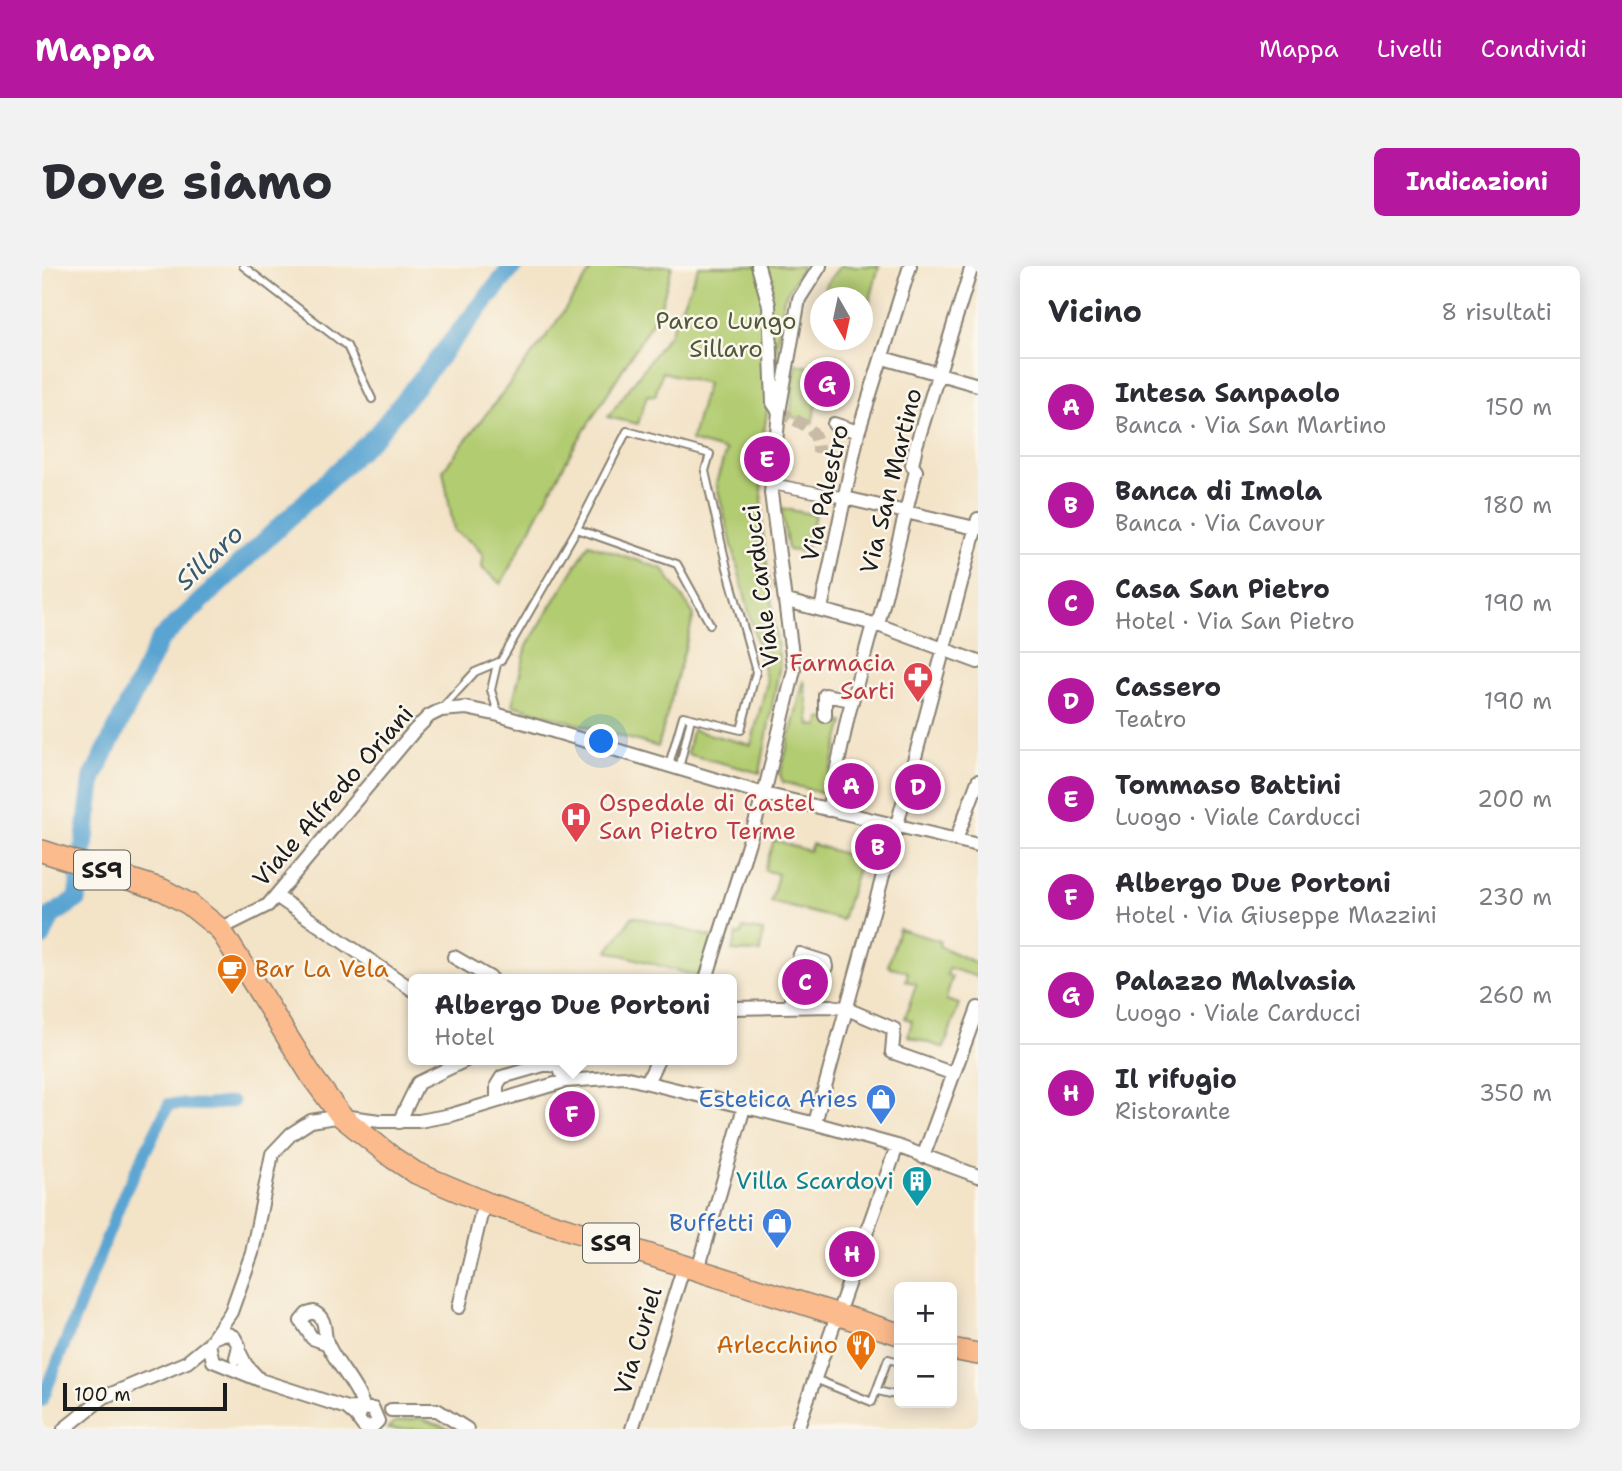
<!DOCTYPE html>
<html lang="it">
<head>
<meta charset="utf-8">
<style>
  body { margin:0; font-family:"Shantell Sans",sans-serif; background:#f2f2f3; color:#2b2b33 }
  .controls { position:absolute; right:21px; bottom:21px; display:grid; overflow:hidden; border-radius:10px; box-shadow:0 4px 18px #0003 }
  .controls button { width:63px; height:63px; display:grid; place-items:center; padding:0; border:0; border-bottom:2px solid #e1e1e2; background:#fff; color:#2b2b33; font:35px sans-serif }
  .compass { position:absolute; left:768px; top:21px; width:63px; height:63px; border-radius:50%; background:#fff; box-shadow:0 4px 18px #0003; rotate:171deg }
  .scale { position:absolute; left:21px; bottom:18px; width:164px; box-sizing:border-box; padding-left:7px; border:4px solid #1c1c1c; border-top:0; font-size:19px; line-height:24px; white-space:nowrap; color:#1c1c1c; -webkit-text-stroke:5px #fbf7ec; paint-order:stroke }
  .you { position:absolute; left:560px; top:476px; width:24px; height:24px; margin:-18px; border:5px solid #fff; border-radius:50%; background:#1a73e8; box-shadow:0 0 0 10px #1a73e833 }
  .badge { display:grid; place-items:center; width:46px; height:46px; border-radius:50%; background:#b5179e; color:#fff; font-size:23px; font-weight:700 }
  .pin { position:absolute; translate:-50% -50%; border:4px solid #fff; box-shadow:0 2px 7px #0006 }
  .popup { position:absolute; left:366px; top:708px; width:329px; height:91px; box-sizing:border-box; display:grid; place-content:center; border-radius:10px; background:#fff; filter:drop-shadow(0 2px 5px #0005); font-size:23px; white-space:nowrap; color:#7c7c81 }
  .popup b { font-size:26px; color:#2b2b33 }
  .popup::after { content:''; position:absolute; left:50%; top:100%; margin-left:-14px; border:14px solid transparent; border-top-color:#fff }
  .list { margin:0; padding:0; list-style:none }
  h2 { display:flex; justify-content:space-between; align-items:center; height:91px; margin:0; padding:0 28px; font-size:30px }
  h2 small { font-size:23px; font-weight:400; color:#7c7c81 }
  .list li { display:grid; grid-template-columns:46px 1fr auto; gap:21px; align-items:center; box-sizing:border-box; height:98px; padding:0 28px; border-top:2px solid #e1e1e2 }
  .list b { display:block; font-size:26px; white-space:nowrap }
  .list p { margin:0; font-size:23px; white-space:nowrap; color:#7c7c81 }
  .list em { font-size:23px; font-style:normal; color:#7c7c81 }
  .map { position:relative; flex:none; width:936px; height:1163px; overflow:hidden; border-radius:10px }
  header { display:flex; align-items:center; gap:42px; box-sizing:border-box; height:98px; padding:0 35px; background:#b5179e; color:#fff }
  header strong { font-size:33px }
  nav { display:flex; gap:38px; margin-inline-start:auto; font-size:24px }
  .intro { display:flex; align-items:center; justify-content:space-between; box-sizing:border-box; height:168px; padding:0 42px }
  h1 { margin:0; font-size:49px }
  .button { padding:18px 32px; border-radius:10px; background:#b5179e; color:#fff; font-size:24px; font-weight:700 }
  main { display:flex; gap:42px; padding:0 42px }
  aside { flex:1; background:#fff; border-radius:10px; box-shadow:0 4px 18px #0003 }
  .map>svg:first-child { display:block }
  .green { fill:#b2cc71; stroke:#677446; stroke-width:2 }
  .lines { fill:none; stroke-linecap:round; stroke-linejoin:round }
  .canal { stroke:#5aa4d2; stroke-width:12 }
  .river { stroke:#5aa4d2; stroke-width:19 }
  .minor-tunnel { stroke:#c8bba5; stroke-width:12; stroke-dasharray:12 6; stroke-linecap:butt }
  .service-casing { stroke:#888072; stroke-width:10 }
  .pedestrian-casing { stroke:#888072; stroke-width:13 }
  .minor-casing { stroke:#888072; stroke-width:16 }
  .primary-casing { stroke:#888072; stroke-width:24 }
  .service { stroke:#fff; stroke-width:6 }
  .pedestrian { stroke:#fff; stroke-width:10 }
  .minor { stroke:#fff; stroke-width:12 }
  .primary { stroke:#fbbb8d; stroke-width:21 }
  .labels { text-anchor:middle; stroke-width:5; stroke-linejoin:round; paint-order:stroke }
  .shield { fill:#fbf7ec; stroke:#5f5e5a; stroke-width:2 }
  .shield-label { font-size:23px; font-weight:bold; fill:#1c1c1c }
  .park-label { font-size:24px; fill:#505a3a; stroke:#fbf7ec }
  .street-label { font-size:24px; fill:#1c1c1c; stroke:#fbf7ec }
  .health-label { font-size:24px; fill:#be3a42; stroke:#fbf7ec; text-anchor:end }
  .food-label { font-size:24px; fill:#c56008; stroke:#fbf7ec; text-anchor:start }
  .shop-label { font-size:24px; fill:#366cbe; stroke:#fbf7ec; text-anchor:end }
  .culture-label { font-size:24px; fill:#0d838f; stroke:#fbf7ec; text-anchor:end }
  .water-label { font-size:26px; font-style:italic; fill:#38596e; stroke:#fbf7ec }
</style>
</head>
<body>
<header>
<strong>Mappa</strong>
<nav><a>Mappa</a><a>Livelli</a><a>Condividi</a></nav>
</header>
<div class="intro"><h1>Dove siamo</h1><a class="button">Indicazioni</a></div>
<main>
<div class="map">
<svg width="936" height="1163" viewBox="0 0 936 1163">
  <rect width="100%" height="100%" fill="#fbf7ec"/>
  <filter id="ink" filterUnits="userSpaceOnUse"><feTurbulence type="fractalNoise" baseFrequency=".0143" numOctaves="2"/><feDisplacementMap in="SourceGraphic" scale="14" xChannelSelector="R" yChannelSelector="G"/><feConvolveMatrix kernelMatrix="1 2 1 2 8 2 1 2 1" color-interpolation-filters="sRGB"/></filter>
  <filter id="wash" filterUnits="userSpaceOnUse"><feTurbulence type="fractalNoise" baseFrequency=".00686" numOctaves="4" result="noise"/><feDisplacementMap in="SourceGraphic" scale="28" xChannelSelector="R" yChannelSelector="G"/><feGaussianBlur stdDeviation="1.57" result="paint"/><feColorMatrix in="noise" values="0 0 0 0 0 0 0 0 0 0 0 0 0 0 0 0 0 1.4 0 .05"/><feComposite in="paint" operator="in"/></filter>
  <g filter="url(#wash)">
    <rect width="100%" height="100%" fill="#f3e3c7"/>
    <!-- green -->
    <path class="green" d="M 552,0 L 630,0 L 618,43 L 529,186 L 459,318 L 440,302 L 441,289 L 432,278 L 412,265 L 401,204 L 509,64 Z
      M 657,0 L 761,0 L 742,32 L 719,186 L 721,268 L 738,398 L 718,507 L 645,488 L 650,464 L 709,479 L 725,416 L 674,217 L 684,185 L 649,175 L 665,117 L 620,106 L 613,130 L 605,129 L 596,158 L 566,151 L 628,67 Z
      M 798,0 L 837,0 L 822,58 L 820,32 L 780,31 L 784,18 Z
      M 754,98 L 783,105 L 770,157 L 748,150 Z
      M 739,242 L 773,249 L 764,286 L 746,284 Z
      M 547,278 L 621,303 L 652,349 L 616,481 L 470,439 L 485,380 Z
      M 762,414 L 768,459 L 777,460 L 778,452 L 802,456 L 782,528 L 741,516 L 738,509 Z
      M 732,574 L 767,585 L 770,578 L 812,591 L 814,587 L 820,589 L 800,654 L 729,636 L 736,608 L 722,604 Z
      M 591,650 L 678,673 L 664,713 L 566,685 Z
      M 701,662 L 721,665 L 719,686 L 690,685 L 695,668 L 699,669 Z
      M 857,663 L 898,675 L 897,680 L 936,698 L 936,711 L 907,702 L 905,709 L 910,711 L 904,734 L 917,738 L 902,782 L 866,770 L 870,755 L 863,752 L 874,718 L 864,715 L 866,706 L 846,700 Z
      M 377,1152 L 409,1163 L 345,1163 L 353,1156 Z"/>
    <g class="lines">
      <!-- canal -->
      <path class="canal" d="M 0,1135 L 82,928 L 127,838 L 164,839 L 191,836"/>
      <!-- river -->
      <path class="river" d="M 0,671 L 9,650 L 35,633 L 51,511 L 118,374 L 335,168 L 471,0"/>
    </g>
  </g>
  <g filter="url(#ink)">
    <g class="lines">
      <!-- minor-tunnel -->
      <path class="minor-tunnel" d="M 737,146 C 759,158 777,160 776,187
        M 862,533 L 867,514"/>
      <!-- service casing -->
      <g class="service-casing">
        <path id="service" d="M 201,0 L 305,80 L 330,133
          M 535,263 L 635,298 L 668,358
          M 455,398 L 449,424 L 456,447
          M 400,442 L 433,406 L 459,395 L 535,263 L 585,165 L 668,188 L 663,205 L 685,302 L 714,406 L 699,464 L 641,450 L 626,502
          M 637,503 L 649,452
          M 773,1113 L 830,1136 L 846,1093 L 857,1096
          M 836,1125 L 857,1130"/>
      </g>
      <!-- pedestrian casing -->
      <g class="pedestrian-casing">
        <path id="pedestrian" d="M 730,218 L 803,232"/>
      </g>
      <!-- minor casing -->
      <g class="minor-casing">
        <path id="minor" d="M 716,0 L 727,39 L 731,137 L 737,146
          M 841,92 L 936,119
          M 792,158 L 816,166
          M 803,232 L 933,262
          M 745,335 L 836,359 L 936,396
          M 779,343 L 816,167 L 868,0
          M 836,359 L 874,205 L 870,199 L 874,180 L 930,0
          M 783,450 L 783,429 L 810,434
          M 867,514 L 936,253
          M 786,544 L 806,450 L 831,358
          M 914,574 L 936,515
          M 234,630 L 371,724
          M 178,663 L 226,639 L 372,465 L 387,450 L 399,444 L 424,442 L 457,449 L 722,528 L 936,579
          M 412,691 L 450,713
          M 664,713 L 722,528 L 752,404 L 729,227 L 737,146 L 757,33 L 778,0
          M 748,739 L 758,688 L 783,696 L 784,701
          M 689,742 L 789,740 L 805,743 L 852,763 L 850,786 L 912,808
          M 605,816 L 616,794
          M 455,835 L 455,819 L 460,811 L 505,798 L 517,801 L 523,815
          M 357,856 L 376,817 L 424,794
          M 773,857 L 862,533
          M 881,891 L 936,742
          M 656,1004 L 702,841
          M 417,1041 L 442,936
          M 171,1072 L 184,1067 L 192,1071 L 197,1080 L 194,1092
          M 284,1077 L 270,1072 L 259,1055 L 265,1048 L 272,1046 C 287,1054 280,1067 286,1079 C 296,1101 316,1120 322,1143
          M 167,1078 L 171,1095 L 218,1114 L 204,1099 L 197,1085
          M 218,1114 L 305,1142
          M 349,1144 L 395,1144 L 425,1163
          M 316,1152 L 305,1142 L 331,1143 L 336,1155 L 331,1160 L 322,1161 L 316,1153 L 319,1144
          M 22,1163 L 62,1131 L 145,1096 L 167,1078 L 189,1046 L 210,987 L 230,888 L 249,868 L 269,855 L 299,850 L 338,855 L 377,855 L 409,849 L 523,815 L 582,811 L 782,860 L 855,880 L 936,910
          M 590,1163 L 642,1000
          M 755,1163 L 855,880"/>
      </g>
      <!-- primary casing -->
      <g class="primary-casing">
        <path id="primary" d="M 0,585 L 121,624 L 147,638 L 178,663 L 271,812 L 299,850 L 351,892 L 374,907 L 447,938 L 857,1068
          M 910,1083 L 936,1088"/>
      </g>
      <!-- service -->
      <use href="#service" class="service"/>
      <!-- pedestrian -->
      <use href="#pedestrian" class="pedestrian"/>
      <!-- minor -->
      <use href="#minor" class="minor"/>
      <!-- primary -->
      <use href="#primary" class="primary"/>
    </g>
  </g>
  <!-- icons -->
  <defs>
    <g id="pharmacy-pin" transform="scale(1.575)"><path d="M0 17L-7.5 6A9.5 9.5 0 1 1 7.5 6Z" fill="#e0444e" stroke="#fbf7ec"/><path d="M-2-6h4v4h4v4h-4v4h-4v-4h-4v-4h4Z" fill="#fff"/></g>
    <g id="hospital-pin" transform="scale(1.575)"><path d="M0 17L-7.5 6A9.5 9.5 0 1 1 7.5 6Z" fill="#e0444e" stroke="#fbf7ec"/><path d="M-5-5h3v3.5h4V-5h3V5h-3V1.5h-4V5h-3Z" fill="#fff"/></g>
    <g id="cafe-pin" transform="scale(1.575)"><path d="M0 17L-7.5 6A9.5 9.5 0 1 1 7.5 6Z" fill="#e8710a" stroke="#fbf7ec"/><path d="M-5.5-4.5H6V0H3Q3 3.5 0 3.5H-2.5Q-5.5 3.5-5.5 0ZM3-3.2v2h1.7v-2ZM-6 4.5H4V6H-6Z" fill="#fff"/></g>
    <g id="shop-pin" transform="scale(1.575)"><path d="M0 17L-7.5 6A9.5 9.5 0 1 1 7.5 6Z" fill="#3f7fe0" stroke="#fbf7ec"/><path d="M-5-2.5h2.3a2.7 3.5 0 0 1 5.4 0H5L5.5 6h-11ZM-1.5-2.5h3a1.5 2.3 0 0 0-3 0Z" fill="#fff"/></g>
    <g id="building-pin" transform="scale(1.575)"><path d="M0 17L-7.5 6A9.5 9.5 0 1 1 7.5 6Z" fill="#0f9aa8" stroke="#fbf7ec"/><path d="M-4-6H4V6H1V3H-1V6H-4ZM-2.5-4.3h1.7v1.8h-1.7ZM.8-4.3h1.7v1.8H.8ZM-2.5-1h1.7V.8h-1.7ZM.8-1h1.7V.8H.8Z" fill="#fff"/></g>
    <g id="restaurant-pin" transform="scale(1.575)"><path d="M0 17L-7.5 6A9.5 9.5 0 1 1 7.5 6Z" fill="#e8710a" stroke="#fbf7ec"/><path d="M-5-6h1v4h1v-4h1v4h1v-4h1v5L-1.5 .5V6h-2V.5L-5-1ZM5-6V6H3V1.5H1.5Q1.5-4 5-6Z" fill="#fff"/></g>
  </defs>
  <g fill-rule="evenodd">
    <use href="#pharmacy-pin" x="876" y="411"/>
    <use href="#hospital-pin" x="534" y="551"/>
    <use href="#cafe-pin" x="190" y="703"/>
    <use href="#shop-pin" x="839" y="833"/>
    <use href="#building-pin" x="875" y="915"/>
    <use href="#shop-pin" x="735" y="957"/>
    <use href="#restaurant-pin" x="819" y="1079"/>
  </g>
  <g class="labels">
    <!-- shield labels -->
    <g class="shield">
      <rect x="32" y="584.5" width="56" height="39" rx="5"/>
      <rect x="541" y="957.5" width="56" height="39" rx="5"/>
    </g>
    <g class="shield-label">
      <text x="60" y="612">SS9</text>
      <text x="569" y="985">SS9</text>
    </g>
    <!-- park labels -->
    <g class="park-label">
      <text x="684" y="63">Parco Lungo<tspan x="684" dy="28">Sillaro</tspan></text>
    </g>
    <!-- street labels -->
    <g class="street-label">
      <text transform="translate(849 215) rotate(-76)" y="8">Via San Martino</text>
      <text transform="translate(783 227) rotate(-77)" y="8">Via Palestro</text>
      <text transform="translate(719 320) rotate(-97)" y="8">Viale Carducci</text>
      <text transform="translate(291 530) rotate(-49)" y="8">Viale Alfredo Oriani</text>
      <text transform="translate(596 1075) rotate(-73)" y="8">Via Curiel</text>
    </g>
    <!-- health labels -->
    <g class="health-label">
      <text x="853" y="405">Farmacia<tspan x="853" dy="28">Sarti</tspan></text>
      <text x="557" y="545" text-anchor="start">Ospedale di Castel<tspan x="557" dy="28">San Pietro Terme</tspan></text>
    </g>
    <!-- food labels -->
    <g class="food-label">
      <text x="213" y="711">Bar La Vela</text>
      <text x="796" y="1087" text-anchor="end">Arlecchino</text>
    </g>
    <!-- shop labels -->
    <g class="shop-label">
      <text x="816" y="841">Estetica Aries</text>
      <text x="712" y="965">Buffetti</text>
    </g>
    <!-- culture labels -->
    <g class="culture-label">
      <text x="852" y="923">Villa Scardovi</text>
    </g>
    <!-- water labels -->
    <g class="water-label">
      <text transform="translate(167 291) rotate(-43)" y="9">Sillaro</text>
    </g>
  </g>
</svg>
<div class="controls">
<button>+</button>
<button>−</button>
</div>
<svg class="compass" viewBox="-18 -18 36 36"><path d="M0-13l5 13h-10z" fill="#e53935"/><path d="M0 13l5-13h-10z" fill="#7c7c81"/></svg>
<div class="scale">100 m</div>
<div class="you"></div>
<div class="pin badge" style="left:809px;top:520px">A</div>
<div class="pin badge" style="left:836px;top:581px">B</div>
<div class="pin badge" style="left:763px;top:716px">C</div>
<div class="pin badge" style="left:876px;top:521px">D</div>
<div class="pin badge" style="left:725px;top:193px">E</div>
<div class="pin badge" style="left:530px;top:848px">F</div>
<div class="popup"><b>Albergo Due Portoni</b>Hotel</div>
<div class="pin badge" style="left:785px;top:118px">G</div>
<div class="pin badge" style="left:810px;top:988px">H</div>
</div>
<aside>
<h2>Vicino<small>8 risultati</small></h2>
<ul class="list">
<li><span class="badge">A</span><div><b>Intesa Sanpaolo</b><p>Banca · Via San Martino</p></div><em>150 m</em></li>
<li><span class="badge">B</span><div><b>Banca di Imola</b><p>Banca · Via Cavour</p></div><em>180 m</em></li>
<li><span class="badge">C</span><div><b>Casa San Pietro</b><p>Hotel · Via San Pietro</p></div><em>190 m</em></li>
<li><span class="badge">D</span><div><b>Cassero</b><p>Teatro</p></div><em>190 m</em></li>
<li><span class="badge">E</span><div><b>Tommaso Battini</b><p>Luogo · Viale Carducci</p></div><em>200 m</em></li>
<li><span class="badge">F</span><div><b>Albergo Due Portoni</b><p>Hotel · Via Giuseppe Mazzini</p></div><em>230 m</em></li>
<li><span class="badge">G</span><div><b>Palazzo Malvasia</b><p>Luogo · Viale Carducci</p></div><em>260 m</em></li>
<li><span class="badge">H</span><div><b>Il rifugio</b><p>Ristorante</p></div><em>350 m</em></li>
</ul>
</aside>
</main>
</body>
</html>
